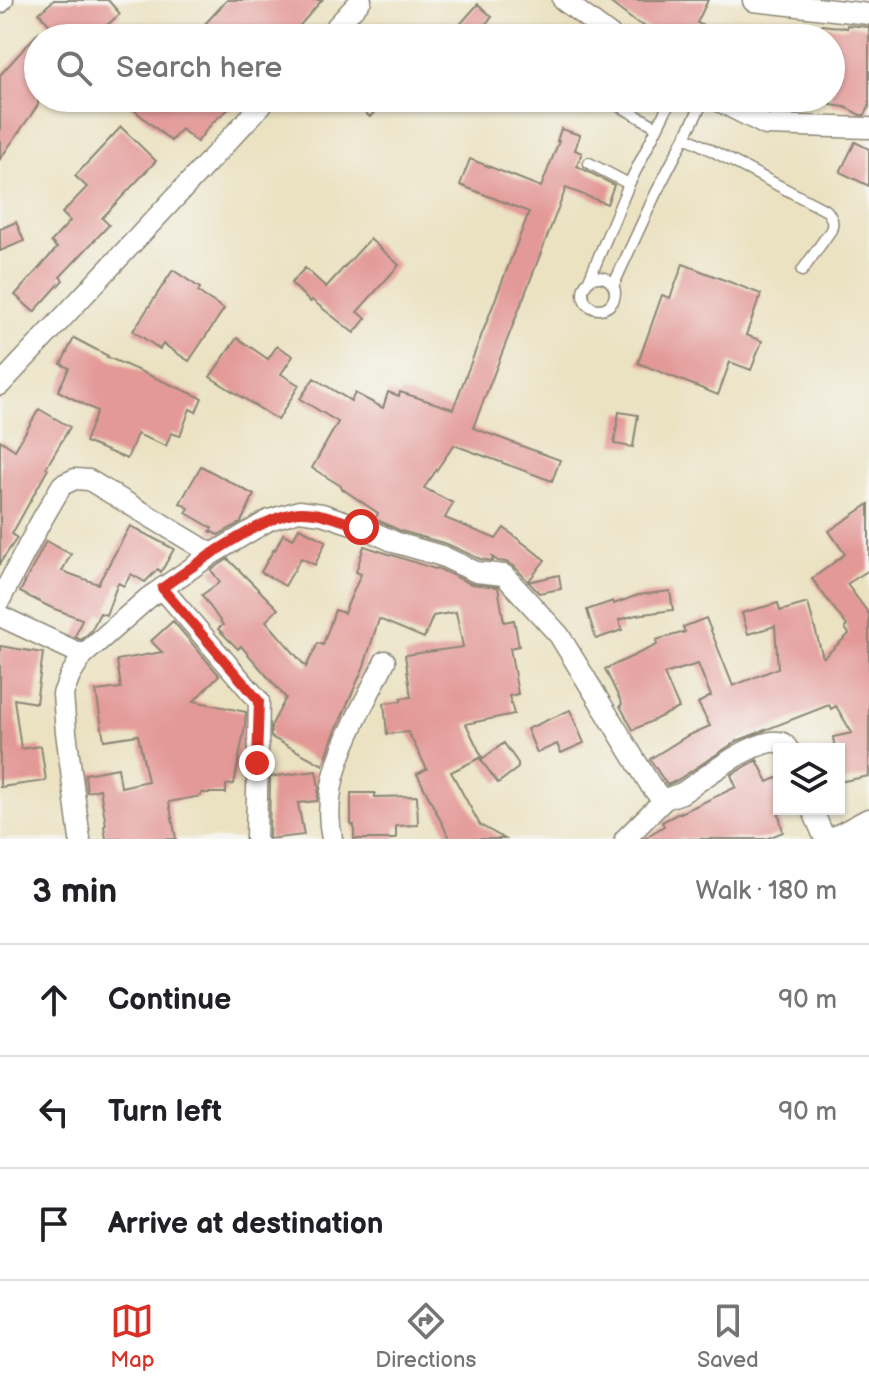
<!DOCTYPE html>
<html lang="en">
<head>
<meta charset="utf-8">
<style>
  body { margin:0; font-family:"Balsamiq Sans",sans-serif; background:#f6f6f6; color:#202124 }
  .controls { position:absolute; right:24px; bottom:24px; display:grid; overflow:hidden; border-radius:0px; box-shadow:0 2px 6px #0004 }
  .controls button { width:72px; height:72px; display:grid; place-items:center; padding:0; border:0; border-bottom:2px solid #e0e0e0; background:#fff; color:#202124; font:40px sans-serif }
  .stop { position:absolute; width:24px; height:24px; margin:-18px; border:6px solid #d93025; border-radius:50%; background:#fff }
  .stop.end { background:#d93025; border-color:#fff; box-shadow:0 2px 8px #0008 }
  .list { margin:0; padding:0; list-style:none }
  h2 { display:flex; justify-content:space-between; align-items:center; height:104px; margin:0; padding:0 32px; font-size:34px }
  h2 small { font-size:26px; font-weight:400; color:#757577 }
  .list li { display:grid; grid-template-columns:52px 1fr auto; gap:24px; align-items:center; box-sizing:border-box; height:112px; padding:0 32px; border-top:2px solid #e0e0e0 }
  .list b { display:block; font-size:30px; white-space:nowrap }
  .list em { font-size:26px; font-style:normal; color:#757577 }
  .icon { flex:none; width:44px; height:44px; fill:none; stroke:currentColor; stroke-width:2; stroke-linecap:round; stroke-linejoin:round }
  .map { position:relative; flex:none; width:869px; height:839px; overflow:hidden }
  .search { position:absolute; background:#fff; box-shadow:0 2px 6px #0004; left:24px; right:24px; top:24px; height:88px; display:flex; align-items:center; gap:20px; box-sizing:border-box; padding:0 28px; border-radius:44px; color:#757577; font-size:30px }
  .sheet { height:440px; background:#fff }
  nav { display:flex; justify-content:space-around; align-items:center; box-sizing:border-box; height:112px; border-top:2px solid #e0e0e0; background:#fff; font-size:22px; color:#757577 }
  nav a { display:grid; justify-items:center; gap:4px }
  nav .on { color:#d93025 }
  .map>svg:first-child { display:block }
  .building { fill:#e39997 }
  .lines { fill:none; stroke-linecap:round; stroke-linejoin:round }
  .lane-casing { stroke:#8b8676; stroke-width:13 }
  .street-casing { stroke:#8b8676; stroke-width:23 }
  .secondary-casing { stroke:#8b8676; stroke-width:31 }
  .lane { stroke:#fff; stroke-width:10 }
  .street { stroke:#fff; stroke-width:20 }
  .secondary { stroke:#fff; stroke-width:28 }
  .route { stroke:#d93025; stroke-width:10 }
</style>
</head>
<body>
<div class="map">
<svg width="869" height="839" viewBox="0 0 869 839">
  <rect width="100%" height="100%" fill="#f6f6f2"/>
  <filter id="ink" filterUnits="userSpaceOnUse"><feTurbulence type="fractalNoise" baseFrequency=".0125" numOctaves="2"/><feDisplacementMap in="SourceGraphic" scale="16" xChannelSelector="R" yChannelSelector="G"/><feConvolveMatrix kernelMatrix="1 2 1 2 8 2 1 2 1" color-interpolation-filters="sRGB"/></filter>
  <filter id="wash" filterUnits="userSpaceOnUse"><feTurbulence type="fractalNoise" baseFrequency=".006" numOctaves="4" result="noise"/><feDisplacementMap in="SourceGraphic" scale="32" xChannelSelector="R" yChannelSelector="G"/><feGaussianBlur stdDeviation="1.8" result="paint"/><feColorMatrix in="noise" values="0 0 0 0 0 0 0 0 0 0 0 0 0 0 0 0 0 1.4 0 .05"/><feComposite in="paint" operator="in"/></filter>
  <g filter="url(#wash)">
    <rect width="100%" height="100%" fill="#ebe2c2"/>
    <g id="blocks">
      <!-- building -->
      <path class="building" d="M 54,0 L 108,0 L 120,14 L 92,38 L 61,38 L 39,13 Z
        M 227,0 L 322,0 L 289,38 L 192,38 Z
        M 607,0 L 708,0 L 697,23 L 733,38 L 668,38 L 634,21 Z
        M 478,4 L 492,17 L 473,38 L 448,38 Z
        M 822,25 L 847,28 L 847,25 L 869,27 L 869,107 L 865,115 L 860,115 L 845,107 L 831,105 L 831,38 L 820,38 Z
        M 38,33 L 38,105 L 0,159 L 0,75 Z
        M 120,98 L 221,98 L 230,108 L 213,122 L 197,142 L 181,129 L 171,141 Z
        M 348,98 L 387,98 L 370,117 Z
        M 121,127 L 156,161 L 102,218 L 109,225 L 60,277 L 63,280 L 34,312 L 15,295 L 57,248 L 51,242 L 70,221 L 62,213 L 87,187 L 75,176 Z
        M 561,129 L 580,135 L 575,150 L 582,153 L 577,166 L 614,185 L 607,204 L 566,188 L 473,428 L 560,460 L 552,481 L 454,445 L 424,488 L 453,503 L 445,518 L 496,539 L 504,528 L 545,560 L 528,582 L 559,575 L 561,589 L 539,593 L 536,590 L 514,566 L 506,562 L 498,561 L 492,557 L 493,561 L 480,559 L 447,544 L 401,531 L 375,519 L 378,513 L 341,488 L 341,486 L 312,468 L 338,422 L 300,399 L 314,378 L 351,401 L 355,393 L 383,408 L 388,392 L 399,396 L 400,392 L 453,409 L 529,212 L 460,185 L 470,159 L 541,187 L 559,141 L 557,141 Z
        M 855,142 L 869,149 L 869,186 L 840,172 Z
        M 16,222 L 24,241 L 0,251 L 0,229 Z
        M 370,239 L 399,265 L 357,312 L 366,318 L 354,333 L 312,300 L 310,302 L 291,283 L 305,268 L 326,287 Z
        M 683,264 L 761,294 L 746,335 L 762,341 L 751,370 L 730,362 L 718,395 L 638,363 L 662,295 L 670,298 Z
        M 173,270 L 200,288 L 198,292 L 224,309 L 189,361 L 163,344 L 160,349 L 133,331 Z
        M 74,338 L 108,356 L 107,357 L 202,398 L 196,412 L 190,409 L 180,436 L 171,433 L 166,446 L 137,434 L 127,459 L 85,442 L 97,411 L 58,391 L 69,368 L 61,364 Z
        M 237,338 L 268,359 L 277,346 L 293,356 L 281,374 L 299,385 L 278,420 L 210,377 Z
        M 39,409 L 70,427 L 46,468 L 48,469 L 12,534 L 17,538 L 0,563 L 0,440 L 15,450 Z
        M 619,412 L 638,415 L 633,447 L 614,444 Z
        M 201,466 L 254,495 L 241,522 L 218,535 L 210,531 L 212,528 L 186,513 L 189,508 L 180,503 Z
        M 869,504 L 869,570 L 847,584 L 869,614 L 869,776 L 839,782 L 839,749 L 835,749 L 833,737 L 852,733 L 836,706 L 831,709 L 829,705 L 737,741 L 676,781 L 667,785 L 650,759 L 687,736 L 710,726 L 698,703 L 711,696 L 698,664 L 664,674 L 679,708 L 633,730 L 620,706 L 622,704 L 605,669 L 657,645 L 656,640 L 685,632 L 683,627 L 706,618 L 733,686 L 778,668 L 775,626 L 748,634 L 742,613 L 778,603 L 780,611 L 808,603 L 823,658 L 849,634 L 845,628 L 847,626 L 812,579 L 845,554 L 829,531 Z
        M 130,526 L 174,549 L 161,572 L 158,569 L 145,582 L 131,574 L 124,586 L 118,583 L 106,615 L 100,613 L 91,631 L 81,640 L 75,637 L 82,619 L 52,608 L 20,592 L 46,541 L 71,554 L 62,571 L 98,584 Z
        M 299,528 L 326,541 L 315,565 L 301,558 L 285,586 L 261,572 L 274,549 L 275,550 L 283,534 L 293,539 Z
        M 364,546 L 435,569 L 437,568 L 471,584 L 498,587 L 504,622 L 514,620 L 519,646 L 510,648 L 518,694 L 509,696 L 514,714 L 466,724 L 482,757 L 451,772 L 480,825 L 505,839 L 450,839 L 417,774 L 427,769 L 408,732 L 387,734 L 384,703 L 401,701 L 401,698 L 411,697 L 405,655 L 463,647 L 456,612 L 433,616 L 424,638 L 379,619 L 364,666 L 333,737 L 323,765 L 271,737 L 271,726 L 286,698 L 241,646 L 238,649 L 218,629 L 223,625 L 202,595 L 220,582 L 211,570 L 228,559 L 278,609 L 266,621 L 306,667 L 318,643 L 323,645 L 335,610 L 344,613 L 361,574 L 356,572 Z
        M 670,591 L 673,610 L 636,615 L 619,620 L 622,630 L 596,639 L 587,610 L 613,601 L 614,604 L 638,595 Z
        M 173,621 L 219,675 L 194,701 L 246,712 L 245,726 L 234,784 L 226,785 L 226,793 L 201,793 L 201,796 L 169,802 L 176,839 L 106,839 L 104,826 L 106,825 L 100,789 L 87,792 L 85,774 L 118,768 L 121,787 L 148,781 L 138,735 L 104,740 L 96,691 L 121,688 L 117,660 L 162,652 L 151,641 Z
        M 0,646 L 43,653 L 36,703 L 14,699 L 21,749 L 41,746 L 46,781 L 0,787 Z
        M 570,710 L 584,743 L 561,753 L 557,744 L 537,753 L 527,729 Z
        M 504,743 L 518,763 L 518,768 L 498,783 L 481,760 Z
        M 757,760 L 768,782 L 779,777 L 779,815 L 783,832 L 766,839 L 643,839 L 664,826 L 662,822 L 681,812 L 681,813 L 736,787 L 731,775 Z
        M 316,771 L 319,787 L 317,801 L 298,803 L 304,835 L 269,839 L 270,777 Z
        M 351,793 L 375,793 L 375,797 L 417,796 L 418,825 L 396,826 L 396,839 L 354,839 L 354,825 L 351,825 Z"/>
    </g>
  </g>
  <g filter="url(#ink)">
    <use href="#blocks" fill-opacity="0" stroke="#8b8676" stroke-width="2"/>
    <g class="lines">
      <!-- lane casing -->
      <g class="lane-casing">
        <path id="lane" d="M 605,98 L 657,127
          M 686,137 L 827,211 C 832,218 834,222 831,230 L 802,271
          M 589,163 L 629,184
          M583 293a16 16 0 1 1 32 0a16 16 0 1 1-32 0Z
          M 589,280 L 629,184 L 672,98
          M 613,286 L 655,195 L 705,98"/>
      </g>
      <!-- street casing -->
      <g class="street-casing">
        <path id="street" d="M 563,0 L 614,38
          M 753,1 L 869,14
          M 0,3 L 3,0
          M 326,38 L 361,0
          M 713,98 L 766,125 L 869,128
          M 0,385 L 268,98
          M 162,588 L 259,701 L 256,839
          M 0,600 L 40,523 L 62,485 L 75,479 L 89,480 L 212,554
          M 0,616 L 83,655
          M 812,809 L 825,839
          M 80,839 L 66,732 L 63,694 L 70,676 L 83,655 L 148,598 L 212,554 L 269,520 L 299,511 L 322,514 L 361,527 L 397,543 L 442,556 L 476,572 L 504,575 L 559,635 L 651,786 L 660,797 L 665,799 L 682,793 C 703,779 753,739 778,742 C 784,742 785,745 788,749
          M 332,839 C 318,776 359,716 385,661
          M 625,839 L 665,799"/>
      </g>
      <!-- secondary casing -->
      <g class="secondary-casing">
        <path id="secondary" d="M 839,839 L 869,823"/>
      </g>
      <!-- lane -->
      <use href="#lane" class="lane"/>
      <!-- street -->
      <use href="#street" class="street"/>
      <!-- secondary -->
      <use href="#secondary" class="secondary"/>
    </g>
  </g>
  <g class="lines" filter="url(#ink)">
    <!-- route -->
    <path class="route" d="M 257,763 L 259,701 L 162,588 C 192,567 267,512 302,512 C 322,512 342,521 361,527"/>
  </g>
</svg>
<div class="controls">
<button><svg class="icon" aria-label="layers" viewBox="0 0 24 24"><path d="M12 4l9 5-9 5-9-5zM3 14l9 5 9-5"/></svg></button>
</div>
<div class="stop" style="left:361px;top:527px"></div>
<div class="stop end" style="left:257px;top:763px"></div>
<div class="search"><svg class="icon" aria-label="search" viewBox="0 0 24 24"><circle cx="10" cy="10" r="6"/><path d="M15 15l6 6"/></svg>Search here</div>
</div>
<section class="sheet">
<h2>3 min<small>Walk · 180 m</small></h2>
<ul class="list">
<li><svg class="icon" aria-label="ahead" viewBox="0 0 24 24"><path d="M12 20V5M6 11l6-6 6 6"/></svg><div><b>Continue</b></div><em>90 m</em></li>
<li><svg class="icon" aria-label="left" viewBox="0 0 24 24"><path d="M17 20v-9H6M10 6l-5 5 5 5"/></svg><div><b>Turn left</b></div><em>90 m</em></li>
<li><svg class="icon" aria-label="arrive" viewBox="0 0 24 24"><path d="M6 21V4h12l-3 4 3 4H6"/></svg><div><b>Arrive at destination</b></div></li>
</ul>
</section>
<nav>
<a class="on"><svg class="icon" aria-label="map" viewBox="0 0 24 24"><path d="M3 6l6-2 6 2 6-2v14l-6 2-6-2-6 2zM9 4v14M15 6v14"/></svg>Map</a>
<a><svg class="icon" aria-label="directions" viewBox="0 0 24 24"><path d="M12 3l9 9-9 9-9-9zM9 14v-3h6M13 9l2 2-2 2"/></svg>Directions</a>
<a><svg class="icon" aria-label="saved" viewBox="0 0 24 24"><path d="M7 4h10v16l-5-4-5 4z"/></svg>Saved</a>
</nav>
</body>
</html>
